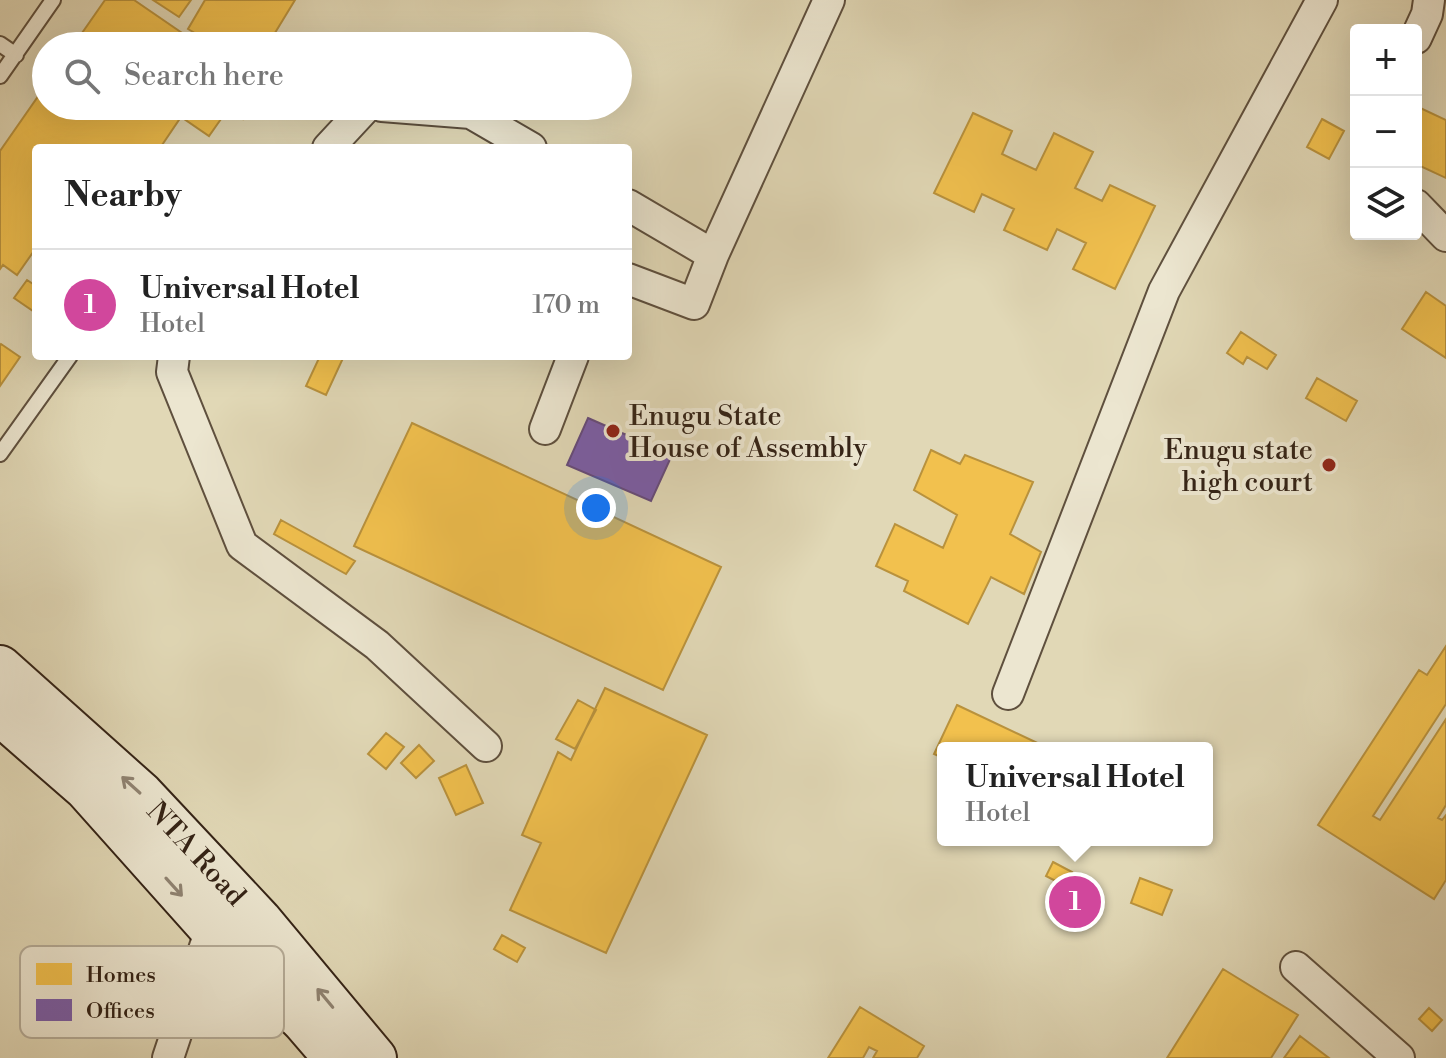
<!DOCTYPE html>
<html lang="en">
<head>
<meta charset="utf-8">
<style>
  body { margin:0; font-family:"Libre Bodoni",serif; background:#f2f2f2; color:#222 }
  .controls { position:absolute; right:24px; top:24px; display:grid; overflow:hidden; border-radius:8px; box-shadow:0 8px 32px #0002 }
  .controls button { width:72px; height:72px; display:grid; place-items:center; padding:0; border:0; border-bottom:2px solid #e0e0e0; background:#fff; color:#222; font:40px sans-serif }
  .you { position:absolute; left:596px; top:508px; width:28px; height:28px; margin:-20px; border:6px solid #fff; border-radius:50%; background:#1a73e8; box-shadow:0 0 0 12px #1a73e833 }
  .badge { display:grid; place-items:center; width:52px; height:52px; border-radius:50%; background:#b45309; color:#fff; font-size:26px; font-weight:700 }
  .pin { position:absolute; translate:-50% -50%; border:4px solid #fff; box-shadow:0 2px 8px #0006 }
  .popup { position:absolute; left:937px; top:742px; width:276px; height:104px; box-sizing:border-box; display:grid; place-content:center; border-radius:8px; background:#fff; filter:drop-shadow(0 2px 6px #0005); font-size:26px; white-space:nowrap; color:#767676 }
  .popup b { font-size:30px; color:#222 }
  .popup::after { content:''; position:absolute; left:50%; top:100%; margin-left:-16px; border:16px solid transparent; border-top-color:#fff }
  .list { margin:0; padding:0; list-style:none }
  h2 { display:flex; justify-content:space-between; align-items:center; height:104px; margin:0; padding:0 32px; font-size:34px }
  h2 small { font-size:26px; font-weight:400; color:#767676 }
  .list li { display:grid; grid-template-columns:52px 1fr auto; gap:24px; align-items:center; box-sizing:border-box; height:112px; padding:0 32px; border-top:2px solid #e0e0e0 }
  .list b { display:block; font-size:30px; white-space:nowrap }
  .list p { margin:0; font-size:26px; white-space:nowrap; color:#767676 }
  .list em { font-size:26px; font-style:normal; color:#767676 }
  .icon { flex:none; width:44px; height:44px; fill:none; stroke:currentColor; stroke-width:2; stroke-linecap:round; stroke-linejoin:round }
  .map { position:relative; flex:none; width:1446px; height:1058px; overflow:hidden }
  .search { position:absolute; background:#fff; box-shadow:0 8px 32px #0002; left:32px; top:32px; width:600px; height:88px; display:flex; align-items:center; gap:20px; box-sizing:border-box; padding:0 28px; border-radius:44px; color:#767676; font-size:30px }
  .panel { position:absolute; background:#fff; box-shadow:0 8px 32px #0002; left:32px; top:144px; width:600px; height:216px; border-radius:8px }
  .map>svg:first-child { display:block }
  .homes { fill:#f2c14e; stroke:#b9923d; stroke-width:2 }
  .offices { fill:#7b5ea7; stroke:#664c7c; stroke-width:2 }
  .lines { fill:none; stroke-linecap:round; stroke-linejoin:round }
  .lane-casing { stroke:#5f503e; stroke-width:18 }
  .street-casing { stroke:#5f503e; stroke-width:34 }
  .secondary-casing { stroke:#342316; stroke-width:46 }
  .lane { stroke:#ece6d0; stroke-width:14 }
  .street { stroke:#ece6d0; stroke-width:30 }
  .secondary { stroke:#ece6d0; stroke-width:42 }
  .oneway { stroke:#908473 }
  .poi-dot { fill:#8f2418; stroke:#ece6d0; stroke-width:3 }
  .labels { text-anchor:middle; stroke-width:8; stroke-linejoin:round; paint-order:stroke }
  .poi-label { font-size:28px; fill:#342316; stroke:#ece6d0; text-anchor:start }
  .street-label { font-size:28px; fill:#342316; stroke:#ece6d0 }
  .key { fill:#ece6d0; stroke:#b5ac98; stroke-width:2 }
  .key-label { font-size:22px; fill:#342316 }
</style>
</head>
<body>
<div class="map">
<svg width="1446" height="1058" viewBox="0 0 1446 1058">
  <rect width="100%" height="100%" fill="#e1d8b6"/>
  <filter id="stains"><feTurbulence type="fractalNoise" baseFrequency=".0025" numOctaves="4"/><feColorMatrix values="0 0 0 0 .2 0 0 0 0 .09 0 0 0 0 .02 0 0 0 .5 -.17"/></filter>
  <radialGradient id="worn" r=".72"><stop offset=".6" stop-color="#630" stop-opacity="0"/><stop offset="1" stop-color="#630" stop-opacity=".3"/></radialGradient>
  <!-- homes -->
  <path class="homes" d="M 105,0 L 134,0 L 201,46 L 73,46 Z
    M 153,0 L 191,0 L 179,17 Z
    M 205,0 L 295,0 L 267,46 L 217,46 L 188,29 Z
    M 46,85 L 46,106 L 252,106 L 243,119 L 228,109 L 209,136 L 181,117 L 160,148 L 36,148 L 36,248 L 17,275 L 3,265 L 0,269 L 0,151 Z
    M 1416,106 L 1446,120 L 1446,178 L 1416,164 Z
    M 973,113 L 1012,131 L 1002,154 L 1036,170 L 1054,133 L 1093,152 L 1075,188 L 1102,201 L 1110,185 L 1155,206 L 1115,289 L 1073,269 L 1086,243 L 1057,229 L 1047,250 L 1004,230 L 1014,209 L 982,194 L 974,212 L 934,193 Z
    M 1322,119 L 1344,131 L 1329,159 L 1307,147 Z
    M 27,280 L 36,286 L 36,313 L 14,298 Z
    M 1426,292 L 1446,306 L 1446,358 L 1402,329 Z
    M 1241,332 L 1276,355 L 1267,369 L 1247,357 L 1243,364 L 1227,353 Z
    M 1,344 L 20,357 L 0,386 L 0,345 Z
    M 320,356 L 344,356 L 326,395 L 306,386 Z
    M 1317,378 L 1357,401 L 1346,421 L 1306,398 Z
    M 412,423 L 721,567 L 663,690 L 354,546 Z
    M 931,450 L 960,464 L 965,455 L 1033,482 L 1010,534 L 1041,552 L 1024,594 L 991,577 L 968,624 L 904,591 L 908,581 L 876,566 L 895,524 L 943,548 L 957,515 L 914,490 Z
    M 281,520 L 355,561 L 346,574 L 274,534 Z
    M 1446,646 L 1446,704 L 1373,816 L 1380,820 L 1446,719 L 1446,805 L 1438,818 L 1442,820 L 1446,815 L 1446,880 L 1434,899 L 1318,825 L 1419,670 L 1427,675 Z
    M 605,688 L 707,735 L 606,953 L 510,910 L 541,843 L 522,835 L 558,752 L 571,760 Z
    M 578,700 L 596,710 L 575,749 L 556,739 Z
    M 957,705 L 1048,748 L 943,748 L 943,758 L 934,754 Z
    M 386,733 L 404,747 L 386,769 L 368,754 Z
    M 419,745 L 434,761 L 416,778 L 401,763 Z
    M 466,765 L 483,803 L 456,815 L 439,778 Z
    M 1053,862 L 1072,872 L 1065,886 L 1046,876 Z
    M 1140,878 L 1172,890 L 1162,915 L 1131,903 Z
    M 502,935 L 525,948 L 517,962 L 494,949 Z
    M 1223,969 L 1298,1015 L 1271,1058 L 1167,1058 Z
    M 860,1007 L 924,1046 L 917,1058 L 873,1058 L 877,1051 L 869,1047 L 863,1058 L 828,1058 Z
    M 201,1008 L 222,1019 L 213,1033 L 193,1022 Z
    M 1429,1008 L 1442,1020 L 1432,1031 L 1419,1019 Z
    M 1300,1036 L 1329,1058 L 1284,1058 Z"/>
  <!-- offices -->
  <path class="offices" d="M 588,418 L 672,455 L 651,501 L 567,465 Z"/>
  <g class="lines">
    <!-- lane casing -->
    <g class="lane-casing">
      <path id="lane" d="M 0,44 L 16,55
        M 0,76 L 53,0
        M 0,454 L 70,356"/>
    </g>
    <!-- street casing -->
    <g class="street-casing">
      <path id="street" d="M 1416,38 L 1427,14 L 1429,0
        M 382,106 L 471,113 L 531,148
        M 328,148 L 367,106
        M 628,205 L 713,255
        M 1416,205 L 1446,236
        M 628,279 L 694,304 L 713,255 L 829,0
        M 174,356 L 172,372 L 242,545 L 377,645 L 486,746
        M 545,429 L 573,356
        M 1008,694 L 1164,291 L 1322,0
        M 1296,967 L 1399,1058
        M 168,1058 L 211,929"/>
    </g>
    <!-- secondary casing -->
    <g class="secondary-casing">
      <path id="secondary" d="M 0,667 L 142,794 L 260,920 L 375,1058
        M 0,714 L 86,789 L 211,929 L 304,1022 L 335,1058"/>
    </g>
    <!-- lane -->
    <use href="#lane" class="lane"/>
    <!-- street -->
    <use href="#street" class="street"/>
    <!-- secondary -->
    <use href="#secondary" class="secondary"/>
  </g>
  <!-- one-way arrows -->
  <defs><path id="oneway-shaft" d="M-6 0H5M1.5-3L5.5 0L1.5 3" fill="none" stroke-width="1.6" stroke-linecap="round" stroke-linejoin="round" transform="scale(2)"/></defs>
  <g class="oneway">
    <use href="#oneway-shaft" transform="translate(131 785) rotate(-138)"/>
    <use href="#oneway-shaft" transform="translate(174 887) rotate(48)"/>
    <use href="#oneway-shaft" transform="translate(325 998) rotate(-130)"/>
  </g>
  <!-- markers -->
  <g class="poi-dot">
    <circle cx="613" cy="431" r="8"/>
    <circle cx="1329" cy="465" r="8"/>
  </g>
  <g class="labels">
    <!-- poi labels -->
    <g class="poi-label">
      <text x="629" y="425">Enugu State<tspan x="629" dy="32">House of Assembly</tspan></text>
      <text x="1313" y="459" text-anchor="end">Enugu state<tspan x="1313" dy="32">high court</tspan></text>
    </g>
    <!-- street labels -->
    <g class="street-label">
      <text transform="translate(197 853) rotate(47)" y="10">NTA Road</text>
    </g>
  </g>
  <!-- legend -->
  <rect x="20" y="946" width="264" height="92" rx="12" class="key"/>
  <rect x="36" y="963" width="36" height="22" fill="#f2c14e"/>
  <rect x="36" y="999" width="36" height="22" fill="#7b5ea7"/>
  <g class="key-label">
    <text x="86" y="982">Homes</text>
    <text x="86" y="1018">Offices</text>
  </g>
  <rect width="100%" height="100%" filter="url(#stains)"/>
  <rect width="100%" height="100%" fill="url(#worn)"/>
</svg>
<div class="controls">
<button>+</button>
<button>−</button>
<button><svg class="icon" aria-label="layers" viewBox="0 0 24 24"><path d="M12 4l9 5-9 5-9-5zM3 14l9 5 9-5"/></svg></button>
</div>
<div class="you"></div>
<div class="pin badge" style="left:1075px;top:902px;background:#d1479c">1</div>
<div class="popup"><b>Universal Hotel</b>Hotel</div>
<div class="search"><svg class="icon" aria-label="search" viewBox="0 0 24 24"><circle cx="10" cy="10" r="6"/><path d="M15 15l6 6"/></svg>Search here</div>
<section class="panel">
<h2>Nearby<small></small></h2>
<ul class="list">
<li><span class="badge" style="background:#d1479c">1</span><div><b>Universal Hotel</b><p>Hotel</p></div><em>170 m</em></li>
</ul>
</section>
</div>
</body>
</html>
